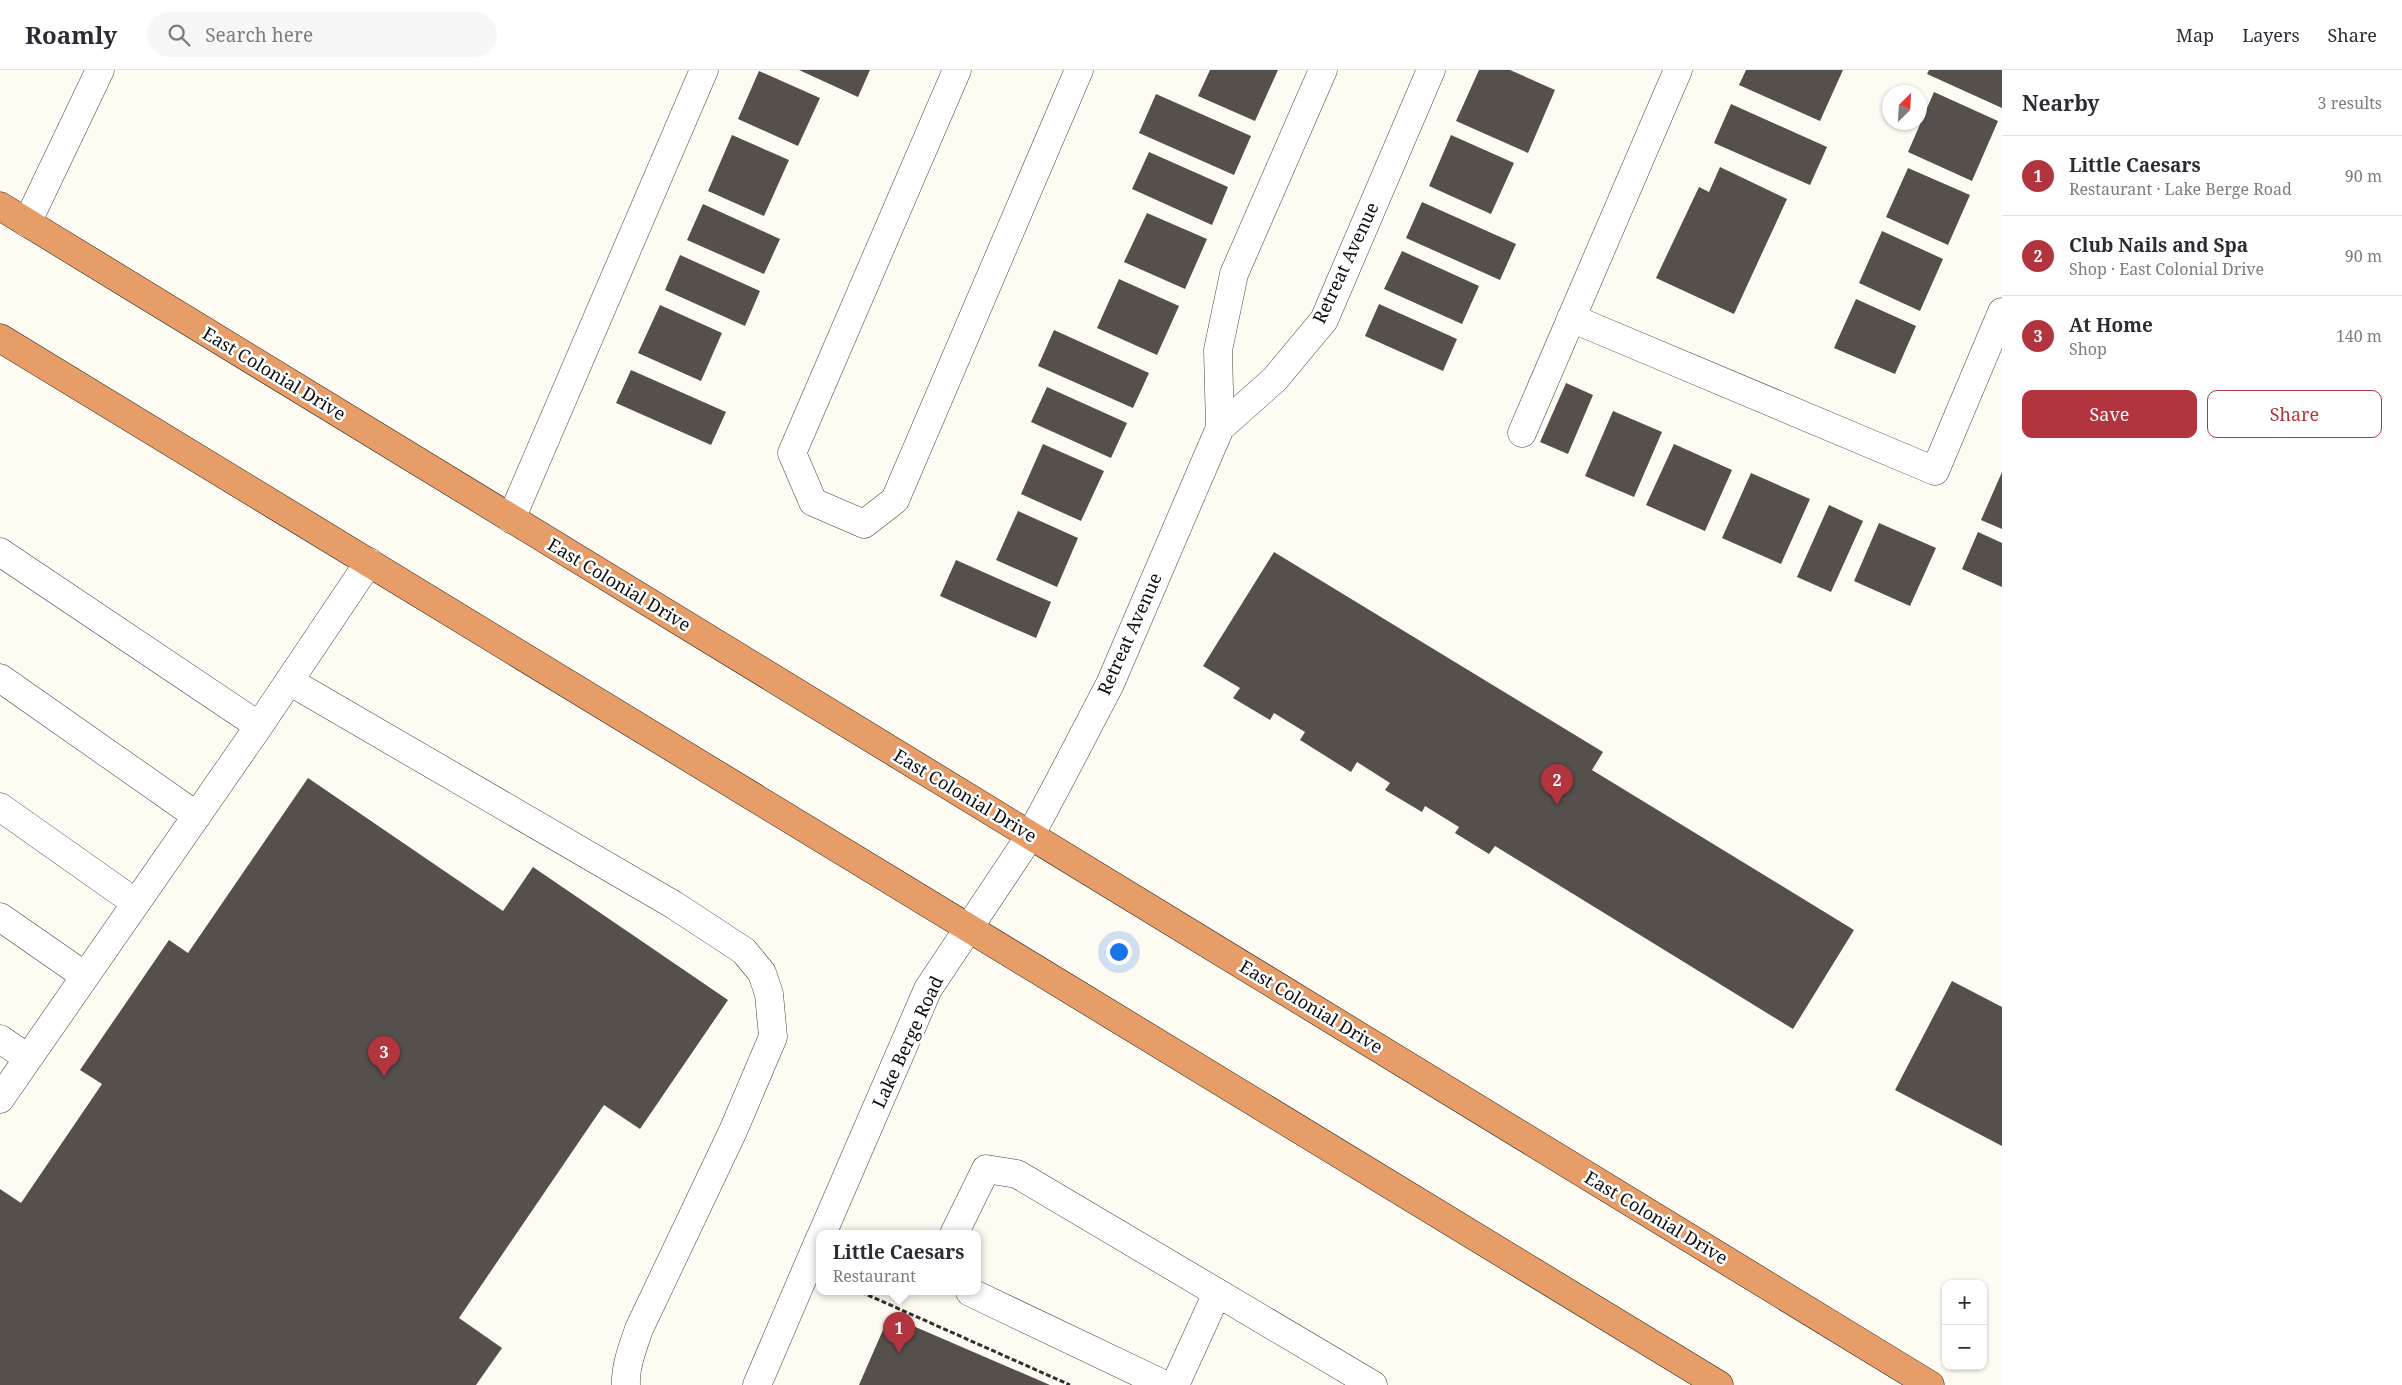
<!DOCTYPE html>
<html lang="en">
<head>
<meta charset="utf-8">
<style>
  body { margin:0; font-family:"Noto Serif",serif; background:#f7f7f7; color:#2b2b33 }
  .controls { position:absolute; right:15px; bottom:15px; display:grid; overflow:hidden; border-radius:10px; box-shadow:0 1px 4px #0004 }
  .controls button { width:45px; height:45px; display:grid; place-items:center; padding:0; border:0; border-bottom:1px solid #e1e1e2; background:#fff; color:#2b2b33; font:25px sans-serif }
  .compass { position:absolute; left:1882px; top:15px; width:45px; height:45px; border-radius:50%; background:#fff; box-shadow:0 1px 4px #0004; rotate:24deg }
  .you { position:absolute; left:1118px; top:881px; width:18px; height:18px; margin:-12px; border:4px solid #fff; border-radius:50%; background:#1a73e8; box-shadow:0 0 0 8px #1a73e833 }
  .badge { display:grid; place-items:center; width:32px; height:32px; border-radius:50%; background:#b1343f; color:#fff; font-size:16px; font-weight:700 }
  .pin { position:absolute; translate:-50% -41px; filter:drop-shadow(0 1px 2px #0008) }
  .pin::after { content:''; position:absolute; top:26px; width:18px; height:15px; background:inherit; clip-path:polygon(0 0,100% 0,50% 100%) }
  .popup { position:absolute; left:816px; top:1160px; width:165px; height:65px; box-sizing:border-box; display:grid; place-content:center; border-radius:10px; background:#fff; filter:drop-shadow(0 1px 4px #0005); font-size:16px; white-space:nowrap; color:#7c7c81 }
  .popup b { font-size:19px; color:#2b2b33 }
  .popup::after { content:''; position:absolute; left:50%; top:100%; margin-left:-10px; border:10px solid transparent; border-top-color:#fff }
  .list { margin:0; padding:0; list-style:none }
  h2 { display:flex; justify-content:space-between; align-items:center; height:65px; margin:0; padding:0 20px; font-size:21px }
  h2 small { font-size:16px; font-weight:400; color:#7c7c81 }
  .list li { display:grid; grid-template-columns:32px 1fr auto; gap:15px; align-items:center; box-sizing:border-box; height:80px; padding:0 20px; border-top:1px solid #e1e1e2 }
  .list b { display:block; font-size:19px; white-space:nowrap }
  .list p { margin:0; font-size:16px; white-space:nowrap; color:#7c7c81 }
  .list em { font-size:16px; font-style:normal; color:#7c7c81 }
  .actions { display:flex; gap:10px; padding:15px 20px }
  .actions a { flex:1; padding:11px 0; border:1px solid #b1343f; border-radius:10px; text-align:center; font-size:18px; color:#b1343f }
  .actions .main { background:#b1343f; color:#fff }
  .icon { flex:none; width:28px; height:28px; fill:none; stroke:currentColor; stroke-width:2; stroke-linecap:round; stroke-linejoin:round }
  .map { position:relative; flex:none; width:2002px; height:1315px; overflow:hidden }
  header { display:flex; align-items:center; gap:30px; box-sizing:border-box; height:70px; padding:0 25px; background:#fff; border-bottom:1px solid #e1e1e2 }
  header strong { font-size:24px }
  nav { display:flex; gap:28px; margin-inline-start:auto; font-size:18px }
  .search { width:350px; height:45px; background:#f7f7f7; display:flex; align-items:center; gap:12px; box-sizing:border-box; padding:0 18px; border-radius:28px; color:#7c7c81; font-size:19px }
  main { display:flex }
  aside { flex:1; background:#fff }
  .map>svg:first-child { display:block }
  .building { fill:#56504c }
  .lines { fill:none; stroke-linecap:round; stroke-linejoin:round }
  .minor-casing { stroke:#424242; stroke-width:29 }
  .highway-casing { stroke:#202020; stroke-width:29 }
  .path { stroke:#313131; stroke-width:3; stroke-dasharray:5 2.5; stroke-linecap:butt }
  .minor { stroke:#fff; stroke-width:28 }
  .highway { stroke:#e69d68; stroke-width:28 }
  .labels { text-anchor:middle; stroke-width:5; stroke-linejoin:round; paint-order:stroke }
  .street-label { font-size:18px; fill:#0f0f0f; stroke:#fff }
</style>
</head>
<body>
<header>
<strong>Roamly</strong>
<div class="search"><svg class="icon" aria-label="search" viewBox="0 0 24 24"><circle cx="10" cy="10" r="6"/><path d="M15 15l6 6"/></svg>Search here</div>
<nav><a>Map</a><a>Layers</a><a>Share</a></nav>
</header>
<main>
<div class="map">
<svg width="2002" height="1315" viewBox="0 0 2002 1315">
  <rect width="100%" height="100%" fill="#fefbf2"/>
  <!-- building -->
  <path class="building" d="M 799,0 L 870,0 L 858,27 Z
    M 1210,0 L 1278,0 L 1255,51 L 1198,26 Z
    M 1479,0 L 1510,0 L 1555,20 L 1528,83 L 1456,51 Z
    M 1746,0 L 1843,0 L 1820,51 L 1739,15 Z
    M 1929,0 L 2002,0 L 2002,38 L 1927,4 Z
    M 759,1 L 820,28 L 798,76 L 738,49 Z
    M 1934,22 L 1998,51 L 1972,111 L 1908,82 Z
    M 1156,24 L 1251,66 L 1234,105 L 1139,63 Z
    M 1731,34 L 1827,77 L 1810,115 L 1714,73 Z
    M 732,65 L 789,90 L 764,146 L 708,121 Z
    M 1451,65 L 1514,93 L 1491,144 L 1429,116 Z
    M 1149,82 L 1228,117 L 1212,155 L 1132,119 Z
    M 1720,97 L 1787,129 L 1734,244 L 1656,208 L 1699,117 L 1709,122 Z
    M 1908,98 L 1970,125 L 1948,175 L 1886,147 Z
    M 1422,132 L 1516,174 L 1500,210 L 1406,168 Z
    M 703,134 L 780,169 L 764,204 L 687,170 Z
    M 1147,143 L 1207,169 L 1185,219 L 1124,192 Z
    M 1882,161 L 1943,189 L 1920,241 L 1859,213 Z
    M 1402,181 L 1479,216 L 1462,254 L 1384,219 Z
    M 680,185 L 760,221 L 745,256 L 665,220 Z
    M 1119,209 L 1179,236 L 1157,285 L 1097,258 Z
    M 1856,229 L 1916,256 L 1895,304 L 1834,278 Z
    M 1379,234 L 1457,269 L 1443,301 L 1365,266 Z
    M 660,235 L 722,263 L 701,311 L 638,283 Z
    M 1054,260 L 1149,303 L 1133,338 L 1038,296 Z
    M 631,300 L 726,342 L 711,375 L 616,333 Z
    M 1566,313 L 1593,325 L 1568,384 L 1540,372 Z
    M 1047,317 L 1127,353 L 1111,388 L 1031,352 Z
    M 1613,341 L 1662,362 L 1634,427 L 1585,406 Z
    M 1043,374 L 1104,401 L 1081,451 L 1021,424 Z
    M 1674,374 L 1732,400 L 1705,461 L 1646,435 Z
    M 2002,402 L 2002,459 L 1981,450 Z
    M 1751,403 L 1810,429 L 1781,494 L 1722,468 Z
    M 1829,435 L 1863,451 L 1831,522 L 1797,507 Z
    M 1018,441 L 1078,468 L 1057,517 L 996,490 Z
    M 1879,453 L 1936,478 L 1910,536 L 1854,511 Z
    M 1978,462 L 2002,473 L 2002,517 L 1962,499 Z
    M 1274,482 L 1603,682 L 1592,700 L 1854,860 L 1793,959 L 1495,776 L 1489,784 L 1455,763 L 1459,757 L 1425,736 L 1422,742 L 1385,720 L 1390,713 L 1357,692 L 1351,702 L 1300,670 L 1305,662 L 1274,643 L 1270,650 L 1233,628 L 1240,618 L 1203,596 Z
    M 956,490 L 1051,532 L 1036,568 L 940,526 Z
    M 308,708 L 503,841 L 533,797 L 728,930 L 640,1059 L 604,1035 L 459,1248 L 502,1278 L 476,1315 L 0,1315 L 0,1119 L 21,1133 L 102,1014 L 80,1000 L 169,870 L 188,883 Z
    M 1952,911 L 2002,937 L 2002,1076 L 1895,1020 Z
    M 889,1246 L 897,1249 L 1050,1315 L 859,1315 Z"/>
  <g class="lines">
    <!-- minor casing -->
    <g class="minor-casing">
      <path id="minor" d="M 957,0 L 792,383 L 813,432 L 864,454 L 895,430 L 1079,0
        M 27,153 L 100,0
        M 1571,248 L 1935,401 L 2002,242
        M 1220,358 L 1275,309 L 1324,250 L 1431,0
        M 1522,363 L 1678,0
        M 511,449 L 704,0
        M 0,482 L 259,656 L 369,492
        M 0,608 L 197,746
        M 289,611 L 674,835 L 744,881 L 762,903 L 769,924 L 773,967 L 733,1061 L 639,1259 C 633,1277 625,1296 626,1315
        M 0,737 L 136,833
        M 0,847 L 85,906
        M 0,969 L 28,988
        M 0,1029 L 259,656
        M 822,1164 L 928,919 L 1030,766 L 1061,708 L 1110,614 L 1204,395 L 1220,358 L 1218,280 L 1234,204 L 1323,0
        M 954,1164 L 986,1099 L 1017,1104 L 1373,1315
        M 970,1222 L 1165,1315
        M 757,1315 L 820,1168
        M 1175,1315 L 1217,1223"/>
    </g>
    <!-- highway casing -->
    <g class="highway-casing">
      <path id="highway" d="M 0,136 L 1930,1315
        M 0,268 L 1719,1315"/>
    </g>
    <!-- path -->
    <path class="path" d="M 861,1222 L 1070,1315"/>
    <!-- minor -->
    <use href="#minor" class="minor"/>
    <!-- highway -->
    <use href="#highway" class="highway"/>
  </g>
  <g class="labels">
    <!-- street labels -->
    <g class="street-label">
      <text transform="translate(1346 193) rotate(-65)" y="6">Retreat Avenue</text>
      <text transform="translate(274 304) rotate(31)" y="6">East Colonial Drive</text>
      <text transform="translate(619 515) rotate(31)" y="6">East Colonial Drive</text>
      <text transform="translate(1130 564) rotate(-66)" y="6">Retreat Avenue</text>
      <text transform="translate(965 726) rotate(31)" y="6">East Colonial Drive</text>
      <text transform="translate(1311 937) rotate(31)" y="6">East Colonial Drive</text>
      <text transform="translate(908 972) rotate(-65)" y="6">Lake Berge Road</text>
      <text transform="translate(1656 1148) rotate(31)" y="6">East Colonial Drive</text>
    </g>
  </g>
</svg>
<div class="controls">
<button>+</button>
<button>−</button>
</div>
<svg class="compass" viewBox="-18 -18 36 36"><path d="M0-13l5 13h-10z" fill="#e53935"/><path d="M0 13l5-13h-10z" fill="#7c7c81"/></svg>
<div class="you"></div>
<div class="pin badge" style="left:899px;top:1283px">1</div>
<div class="popup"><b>Little Caesars</b>Restaurant</div>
<div class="pin badge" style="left:1557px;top:735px">2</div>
<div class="pin badge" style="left:384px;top:1007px">3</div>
</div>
<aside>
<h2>Nearby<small>3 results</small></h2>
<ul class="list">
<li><span class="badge">1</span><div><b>Little Caesars</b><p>Restaurant · Lake Berge Road</p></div><em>90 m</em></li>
<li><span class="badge">2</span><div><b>Club Nails and Spa</b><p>Shop · East Colonial Drive</p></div><em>90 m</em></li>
<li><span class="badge">3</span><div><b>At Home</b><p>Shop</p></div><em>140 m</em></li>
</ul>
<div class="actions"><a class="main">Save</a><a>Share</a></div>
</aside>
</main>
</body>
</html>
